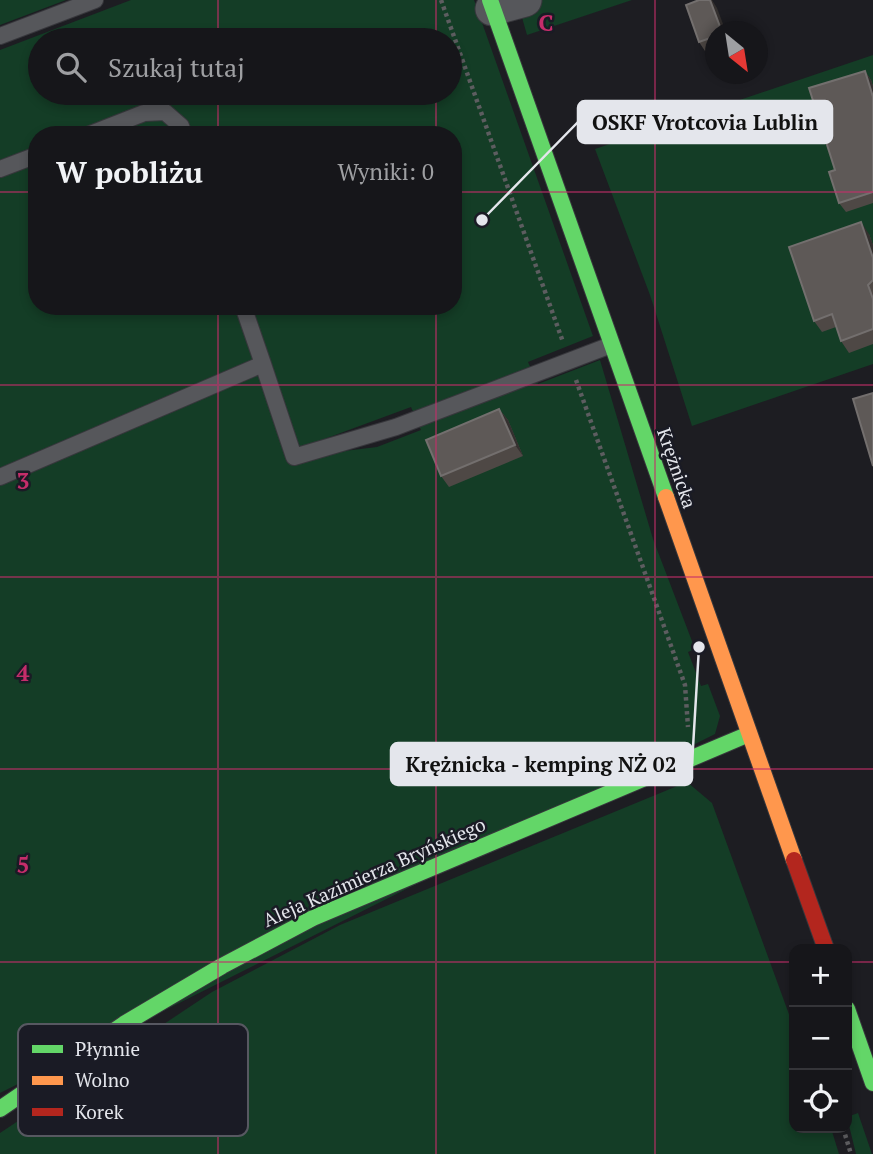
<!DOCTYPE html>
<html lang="pl">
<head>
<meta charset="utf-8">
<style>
  body { margin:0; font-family:"PT Serif",serif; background:#232327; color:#f1f3f6 }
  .controls { position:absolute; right:21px; bottom:21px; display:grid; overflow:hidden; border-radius:14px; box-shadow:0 4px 10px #0003 }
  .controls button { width:63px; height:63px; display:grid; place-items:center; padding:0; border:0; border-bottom:2px solid #353539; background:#16161a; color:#f1f3f6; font:35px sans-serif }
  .compass { position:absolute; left:705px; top:21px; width:63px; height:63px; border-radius:50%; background:#16161a; box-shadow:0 4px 10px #0003; rotate:150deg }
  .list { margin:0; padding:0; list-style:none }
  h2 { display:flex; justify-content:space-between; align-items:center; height:91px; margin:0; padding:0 28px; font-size:30px }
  h2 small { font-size:23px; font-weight:400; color:#9e9fa2 }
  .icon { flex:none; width:38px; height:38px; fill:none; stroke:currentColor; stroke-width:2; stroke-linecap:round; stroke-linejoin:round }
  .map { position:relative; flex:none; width:873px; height:1154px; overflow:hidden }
  .search { position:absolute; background:#16161a; box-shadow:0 4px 10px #0003; left:28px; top:28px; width:434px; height:77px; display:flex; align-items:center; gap:18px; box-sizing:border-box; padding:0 24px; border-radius:38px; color:#9e9fa2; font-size:26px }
  .panel { position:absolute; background:#16161a; box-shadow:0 4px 10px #0003; left:28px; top:126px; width:434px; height:189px; border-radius:28px }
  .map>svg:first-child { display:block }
  .green { fill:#143d26; fill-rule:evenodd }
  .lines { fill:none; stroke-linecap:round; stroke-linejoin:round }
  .lane-casing { stroke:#37373c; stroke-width:18 }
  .street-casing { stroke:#37373c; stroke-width:35 }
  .fast-casing { stroke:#37373c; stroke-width:18 }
  .slow-casing { stroke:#37373c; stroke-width:18 }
  .jam-casing { stroke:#37373c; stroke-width:18 }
  .path { stroke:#5d5d60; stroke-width:4.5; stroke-dasharray:3.5 3.5; stroke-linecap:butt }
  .lane { stroke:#56575b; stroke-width:16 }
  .street { stroke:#56575b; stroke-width:33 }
  .fast { stroke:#63d668; stroke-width:16 }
  .slow { stroke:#ff974d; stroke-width:16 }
  .jam { stroke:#b3261e; stroke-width:16 }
  .wall { fill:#4e4845 }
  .shaded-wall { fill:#34302f }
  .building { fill:#5e5957; stroke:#736f6e; stroke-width:2 }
  .grid { fill:none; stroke:#c52d6a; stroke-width:2; stroke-opacity:0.55 }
  .labels { text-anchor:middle; stroke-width:5; stroke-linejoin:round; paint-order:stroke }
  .street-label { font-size:19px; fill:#e4e6ec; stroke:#1a1b25 }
  .key { fill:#1a1b25; stroke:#575861; stroke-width:2 }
  .key-label { font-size:19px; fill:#e4e6ec }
  .grid-label { font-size:23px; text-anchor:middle; font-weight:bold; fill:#c52d6a; stroke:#1a1b25; stroke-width:5; stroke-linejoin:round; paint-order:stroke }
  .leader { fill:none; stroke:#e4e6ec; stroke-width:2.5 }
  .callout-dot { fill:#e4e6ec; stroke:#1a1b25; stroke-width:2.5 }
  .callout { fill:#e4e6ec; stroke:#e4e6ec; stroke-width:2.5 }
  .callout-label { font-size:21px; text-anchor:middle; font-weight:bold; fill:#111 }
</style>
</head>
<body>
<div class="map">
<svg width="873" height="1154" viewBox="0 0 873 1154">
  <rect width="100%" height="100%" fill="#1d1d22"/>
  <!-- green -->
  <path class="green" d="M 0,0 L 66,0 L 0,25 Z
    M 131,0 L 474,0 L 593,336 L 528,362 L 538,384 L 600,360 L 653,539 L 695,649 L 688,652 L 701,686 L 708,684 L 720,716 L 715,734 L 0,1093 L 0,478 L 263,364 L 295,457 L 377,447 L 421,430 L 411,407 L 300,448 L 265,358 L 0,470 L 0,50 ZM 40,40 L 450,40 L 450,93 L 40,93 ZM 37,135 L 453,135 L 453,306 L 37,306 Z
    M 517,0 L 632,0 L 527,35 Z
    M 873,55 L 873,364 L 692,426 L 650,295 L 595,149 Z
    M 687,782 L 712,803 L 794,1028 L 794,1128 L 831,1128 L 839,1154 L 0,1154 L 0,1133 L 212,992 L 340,925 Z
    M 858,1113 L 872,1154 L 856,1154 L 847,1117 Z"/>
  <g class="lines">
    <!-- lane casing -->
    <g class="lane-casing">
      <path id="lane" d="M 0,36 L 95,0
        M 88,135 L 144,113 L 165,112 L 181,126 L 184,135
        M 0,169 L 37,155
        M 243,306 L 263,364
        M 0,477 L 263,364 L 294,457 L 396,427 L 611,345"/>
    </g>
    <!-- street casing -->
    <g class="street-casing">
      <path id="street" d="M 492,9 L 525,0"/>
    </g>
    <!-- fast casing -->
    <g class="fast-casing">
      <path id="fast" d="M 490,0 L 666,497
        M 847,1009 L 873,1083
        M 0,1109 L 124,1024 L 222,966 L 313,918 L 749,734"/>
    </g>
    <!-- slow casing -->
    <g class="slow-casing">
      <path id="slow" d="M 666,497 L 794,860"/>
    </g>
    <!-- jam casing -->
    <g class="jam-casing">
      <path id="jam" d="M 794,860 L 826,949"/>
    </g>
    <!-- path -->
    <path class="path" d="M 441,0 L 563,342
      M 576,380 L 685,685 L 688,727
      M 843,1128 L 851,1154"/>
    <!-- lane -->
    <use href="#lane" class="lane"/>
    <!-- street -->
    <use href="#street" class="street"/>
    <!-- fast -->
    <use href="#fast" class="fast"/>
    <!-- slow -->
    <use href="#slow" class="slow"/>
    <!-- jam -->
    <use href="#jam" class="jam"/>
  </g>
  <!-- wall -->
  <path class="wall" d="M 717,8 L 716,51 L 707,54 L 699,42 Z
    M 865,71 L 871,80 L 873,86 L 873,203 L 846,212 L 839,203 Z
    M 869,234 L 873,245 L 873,344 L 849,353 L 841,341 L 836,327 L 822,332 L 814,321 Z
    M 499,409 L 508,420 L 523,456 L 449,487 L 441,476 Z"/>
  <!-- shaded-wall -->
  <path class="shaded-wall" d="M 710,0 L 712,0 L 717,8 L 726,32 L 722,32 Z
    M 865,71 L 871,80 L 873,86 L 873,97 Z
    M 861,222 L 869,234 L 873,245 L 873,258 Z
    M 499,409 L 508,420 L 523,456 L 515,445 Z"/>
  <!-- building -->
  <path class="building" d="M 699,0 L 710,0 L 722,32 L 716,32 L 716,36 L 699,42 L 686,5 Z
    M 865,71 L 873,97 L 873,192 L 839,203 L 829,172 L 835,170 L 809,88 Z
    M 861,222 L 873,258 L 873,280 L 868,285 L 873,299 L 873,329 L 841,341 L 832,314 L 814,321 L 789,247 Z
    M 873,393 L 873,466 L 853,399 Z
    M 499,409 L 515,445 L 441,476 L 426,440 Z"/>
  <!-- grid -->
  <path class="grid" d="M 218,0 L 218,40M 436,0 L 436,40M 655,0 L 655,1154M 218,93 L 218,135M 436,93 L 436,135M 0,192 L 37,192M 453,192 L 873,192M 218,306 L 218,1154M 436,306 L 436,1154M 0,385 L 873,385M 0,577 L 873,577M 0,769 L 873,769M 0,962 L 794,962M 847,962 L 873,962"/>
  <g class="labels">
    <!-- street labels -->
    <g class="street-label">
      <text transform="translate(677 468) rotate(71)" y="7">Krężnicka</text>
      <text transform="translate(374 872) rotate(-24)" y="7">Aleja Kazimierza Bryńskiego</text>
    </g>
  </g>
  <!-- legend -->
  <rect x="18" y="1024" width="230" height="112" rx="10" class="key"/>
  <rect x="32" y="1045" width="31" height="8" fill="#63d668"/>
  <rect x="32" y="1076" width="31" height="9" fill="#ff974d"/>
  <rect x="32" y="1108" width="31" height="8" fill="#b3261e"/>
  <g class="key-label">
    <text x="75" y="1056">Płynnie</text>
    <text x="75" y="1087">Wolno</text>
    <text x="75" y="1119">Korek</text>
  </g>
  <g class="grid-label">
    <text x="546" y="31">C</text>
    <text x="23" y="489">3</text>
    <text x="23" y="681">4</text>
    <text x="23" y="873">5</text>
  </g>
  <!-- callouts -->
  <path class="leader" d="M482 220L578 122M699 647L692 764"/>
  <g class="callout-dot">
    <circle cx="482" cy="220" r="7"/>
    <circle cx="699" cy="647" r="7"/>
  </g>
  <g class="callout">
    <rect x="578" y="101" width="254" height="42" rx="7"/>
    <rect x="391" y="743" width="301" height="42" rx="7"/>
  </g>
  <g class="callout-label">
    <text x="705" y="130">OSKF Vrotcovia Lublin</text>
    <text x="541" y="772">Krężnicka - kemping NŻ 02</text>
  </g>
</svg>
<div class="controls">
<button>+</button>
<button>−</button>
<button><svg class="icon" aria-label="locate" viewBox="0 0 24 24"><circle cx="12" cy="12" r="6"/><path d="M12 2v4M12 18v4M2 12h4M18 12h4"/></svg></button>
</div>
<svg class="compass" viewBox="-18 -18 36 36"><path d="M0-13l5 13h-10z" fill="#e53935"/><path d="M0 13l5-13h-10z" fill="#9e9fa2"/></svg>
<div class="search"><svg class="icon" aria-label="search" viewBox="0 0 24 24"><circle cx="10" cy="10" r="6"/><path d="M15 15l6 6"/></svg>Szukaj tutaj</div>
<section class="panel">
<h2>W pobliżu<small>Wyniki: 0</small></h2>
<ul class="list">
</ul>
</section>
</div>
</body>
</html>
